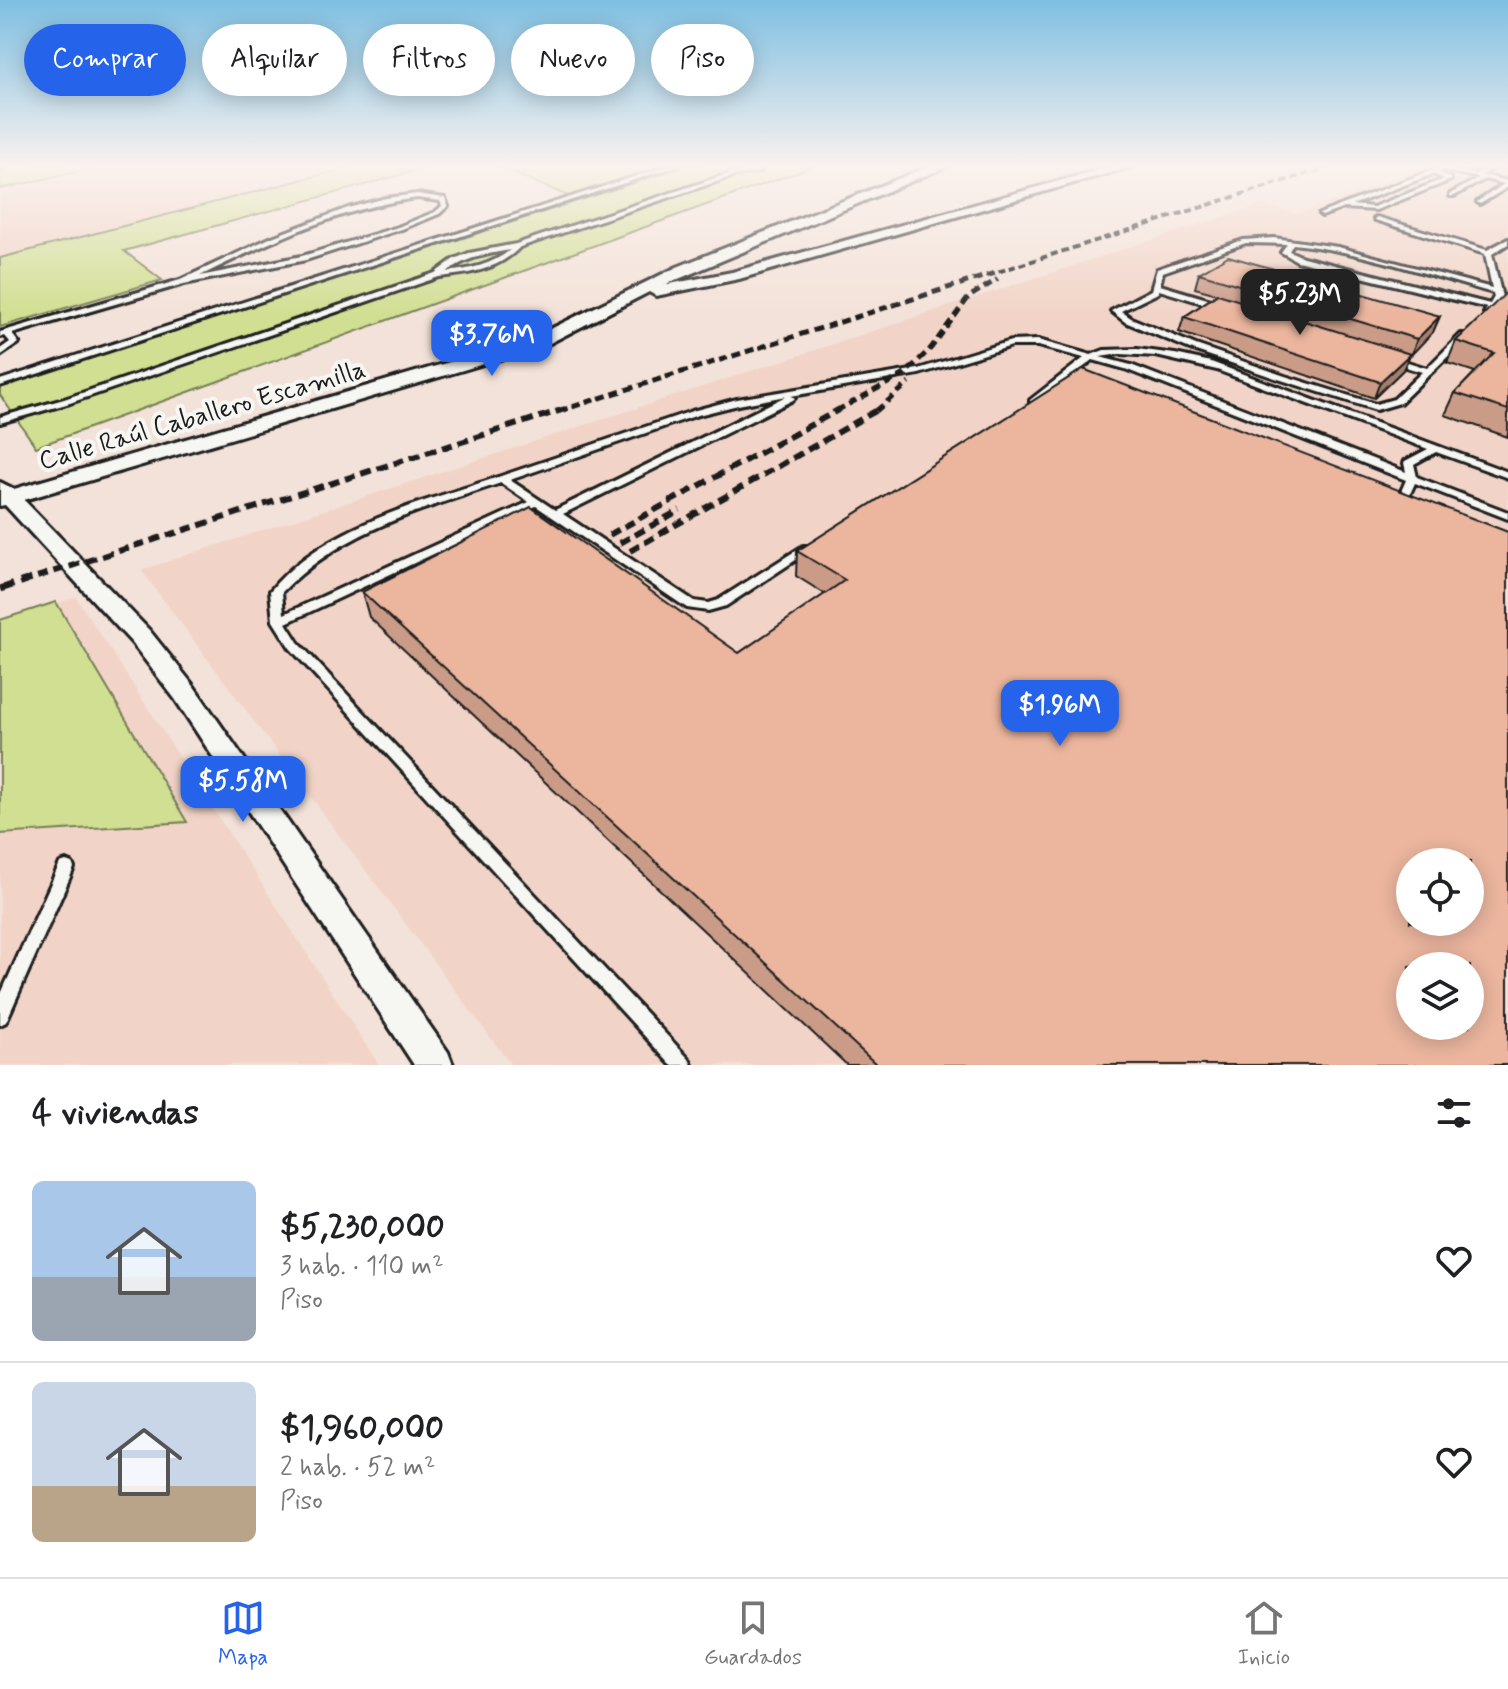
<!DOCTYPE html>
<html lang="es">
<meta charset="utf-8">
<style>
body{margin:0;font-family:Mynerve,sans-serif;background:#f6f6f6;color:#202124;height:100vh;display:flex;flex-direction:column;font-size:30px;white-space:nowrap}
*{box-sizing:border-box;margin:0}
p{font-size:26px;color:#757577}
.icon{flex:none;width:44px;height:44px;fill:none;stroke:currentColor;stroke-width:2;stroke-linecap:round;stroke-linejoin:round}
.map{position:relative;height:1065px;overflow:hidden}
.drawer{display:flex;flex-direction:column;background:#fff;flex:1}
.drawer>*{flex:none}
.hud{position:absolute;left:24px;top:24px;width:800px;height:72px;display:flex;gap:16px}
.controls{position:absolute;left:1396px;top:848px;display:grid;gap:16px}
.controls a{display:grid;place-items:center;width:88px;height:88px;border-radius:50%;background:#fff;box-shadow:0 4px 20px #0003;font-size:40px}
.price{position:absolute;translate:-50% -68px;padding:0 18px;border-radius:16px;background:#2563eb;color:#fff;font-size:26px;line-height:52px;filter:drop-shadow(0 2px 4px #0008)}
.price::after{content:'';position:absolute;left:50%;top:48px;width:24px;height:18px;margin-left:-12px;background:inherit;clip-path:polygon(0 0,100% 0,50% 100%)}
.price.selected{background:#222;color:#fff}
ul{padding:0;list-style:none}
li{display:flex;align-items:center;gap:24px;height:200px;padding:0 32px}
li+li{border-top:2px solid #e0e0e0}
li span{display:grid;place-items:center;flex:none;width:224px;height:160px;border-radius:12px;color:#555}
li>.icon{margin-inline-start:auto}
span .icon{width:96px;height:96px;fill:#fffc;stroke-width:1}
li b{font-size:34px}
h2{display:flex;justify-content:space-between;align-items:center;height:96px;padding:0 32px;font-size:34px}
.pill{padding:0 28px;border-radius:36px;background:#fff;box-shadow:0 4px 20px #0003;font-size:28px;line-height:72px}
.pill.selected{background:#2563eb;color:#fff}
.tabs{display:flex;justify-content:space-around;align-items:center;height:112px;border-top:2px solid #e0e0e0;background:#fff;font-size:22px;color:#757577}
.tabs a{display:grid;justify-items:center;gap:4px}
.tabs .selected{color:#2563eb}
.map>svg:first-child{display:block}
.built{fill:#f1d4c7;fill-rule:evenodd}
.green{fill:#d1df92;stroke:#767e57;stroke-width:2}
.lines{fill:none;stroke-linecap:round;stroke-linejoin:round}
.service-casing{stroke:#1c1c1c;stroke-width:6}
.minor-casing{stroke:#1c1c1c;stroke-width:6}
.service{fill:#f6f6f2;fill-rule:evenodd}
.minor{fill:#f6f6f2;fill-rule:evenodd}
.rail-far3{stroke:#1c1c1c;stroke-width:4;stroke-dasharray:7 4;stroke-linecap:butt}
.rail-far2{stroke:#1c1c1c;stroke-width:5;stroke-dasharray:9 5;stroke-linecap:butt}
.rail-far1{stroke:#1c1c1c;stroke-width:6;stroke-dasharray:11 6;stroke-linecap:butt}
.rail{stroke:#1c1c1c;stroke-width:7;stroke-dasharray:14 7;stroke-linecap:butt}
.wall{fill:#ca9c88;stroke:#1c1c1c;stroke-width:2}
.shaded-wall{fill:#a47f6f;stroke:#1c1c1c;stroke-width:2}
.building{fill:#ebb59e;stroke:#1c1c1c;stroke-width:2;fill-rule:evenodd}
.labels{text-anchor:middle;stroke-width:8;stroke-linejoin:round;paint-order:stroke}
.far-street-label{font-size:26px;fill:#1c1c1c;stroke:#f6f6f2}
</style>
<div class="map">
<svg width="1508" height="1065" viewBox="0 0 1508 1065">
<rect width="100%" height="100%" fill="#f3e2d9"/>
<filter id="ink" filterUnits="userSpaceOnUse"><feTurbulence type="fractalNoise" baseFrequency=".0125" numOctaves="2"/><feDisplacementMap in="SourceGraphic" scale="16" xChannelSelector="R" yChannelSelector="G"/><feConvolveMatrix kernelMatrix="1 2 1 2 8 2 1 2 1" color-interpolation-filters="sRGB"/></filter>
<g filter="url(#ink)">
<path class="built" d="M106 165H358L0 258V189Z
M1430 165H1508V1065H511L141 570 1262 204 1296 214ZM1410 862H1470V922H1410ZM1410 966H1470V1026H1410Z
M76 597 379 1065H0V621Z"/>
<path class="green" d="M16 165H106L0 189V169Z
M358 165H437L124 251 162 280 0 327V258Z
M494 165H667L568 196Z
M689 165H817L36 447 0 395V388Z
M56 602 187 822 0 834V620Z"/>
<g class="lines">
<g class="service-casing">
<path id="service" d="M671 165H680L0 386V380Z
M759 165H765L759 172 737 175 520 247C498 270 469 274 439 277L70 403 0 423V417L64 399 435 273 454 259 469 253 516 244 734 172 755 169ZM510 250C492 265 470 269 447 272 467 257 487 254 510 250Z
M1445 165H1454L1450 168 1475 174 1490 165H1498L1482 175 1508 181V187L1480 204 1477 202 1478 201 1504 184 1485 179 1454 196H1450V194L1479 178 1444 170 1439 172 1451 178V180L1376 210 1344 208 1322 216 1319 214ZM1433 174 1444 179 1373 207 1352 205Z
M417 194 445 198 448 206 439 214 402 229 306 260 184 284 12 334 19 343 0 356V349L10 342 5 336 0 337V332L180 280 272 237 348 208 386 198ZM417 198 440 201 442 206 435 212 398 227 302 256 200 276C269 242 340 208 417 198Z
M1377 217 1487 250 1508 239V244L1492 254 1502 297 1497 305V309L1488 315 1484 313 1487 308 1297 261 1281 252 1287 244 1246 243 1163 272 1160 285 1221 303V307H1215L1159 290 1158 293 1121 311 1131 318 1196 345 1285 376 1376 404 1394 399 1422 372 1392 363V359L1395 358 1427 368 1461 334H1467V338L1400 403 1376 410 1278 379 1190 349 1125 322 1111 311 1151 290 1157 269 1243 240 1274 238 1338 247 1492 288 1485 254 1375 220 1374 219ZM1293 244C1361 251 1427 275 1493 293L1494 297 1490 304 1303 257 1289 251Z
M1038 340 1091 355 1104 350 1137 349 1175 354 1211 362 1508 472V478L1436 452 1414 464 1417 477 1508 512V519L1415 483 1404 507H1396L1395 505 1406 480 1125 369 1093 360 1036 404H1030V400L1084 358 1038 346H1012L919 374 791 396 795 398 793 400 563 514 694 601 708 603 718 600 803 546H811L813 548 811 550 726 606 708 611 687 608 536 506 286 623 298 642 689 1059 692 1065H671L290 648 273 621 270 591C323 525 425 502 501 476 565 454 628 433 692 411L737 399 918 369 1011 341ZM1120 354 1156 356 1217 370 1428 449 1405 461 1404 463 1406 472 1131 365 1100 357ZM786 396 555 510 510 480 698 415 738 405ZM501 483 529 502 284 614 282 592C343 530 421 510 501 483Z
M66 861 72 863 74 868 6 1022 0 1025V996L60 863Z"/>
</g>
<g class="minor-casing">
<path id="minor" d="M0 165H9L0 170Z
M933 165H950L664 285 732 272 1117 165H1137L739 279 656 296 649 292 544 346 24 500 150 631 193 685 448 1052 453 1065H414L175 699 132 643 5 505 0 506V482L14 489 532 338 677 267Z"/>
</g>
<use href="#service" class="service"/>
<use href="#minor" class="minor"/>
<path class="rail-far3" d="M988 275 1334 165"/>
<path class="rail-far2" d="M559 411 995 273
M836 411 905 374 931 348 969 297 998 279
M876 411 909 383"/>
<path class="rail-far1" d="M609 535 840 409
M620 543 680 510
M630 551 879 409
M21 582 565 409"/>
<path class="rail" d="M0 589 27 580"/>
</g>
<path class="wall" d="M1199 273 1440 316 1433 332 1410 355 1403 370 1374 398 1179 332 1184 317 1217 294 1195 288Z
M1508 291V437L1445 415 1455 393 1475 372 1447 363 1456 341Z
M1083 369 1508 1065H847L369 617 362 592 739 653 825 594 796 576 797 551Z"/>
<path class="shaded-wall" d="M1440 316 1433 332 1411 355 1417 339Z
M1410 354 1403 370 1374 398 1380 382Z"/>
<path class="building" d="M1228 256 1440 316 1417 339 1199 273Z
M1508 291V410L1455 393 1494 353 1456 341Z
M1218 294 1410 354 1380 382 1184 317Z
M1083 369 1508 532V1065H877L362 592 531 507 739 653 845 580 797 551ZM1410 862H1470V922H1410ZM1410 966H1470V1026H1410Z"/>
</g>
<linearGradient id="sky" x2="0" y2="1"><stop stop-color="#7ebfe2"/><stop offset="0.53" stop-color="#faf2ee"/><stop offset="1" stop-color="#faf2ee" stop-opacity="0"/></linearGradient>
<rect width="1508" height="314" fill="url(#sky)"/>
<g class="labels">
<g class="far-street-label">
<text transform="translate(202 414) rotate(-16)" y="9">Calle Raúl Caballero Escamilla</text>
</g>
</g>
</svg>
<div class="controls">
<a><svg class="icon" aria-label="locate" viewBox="0 0 24 24"><circle cx="12" cy="12" r="6"/><path d="M12 2v4M12 18v4M2 12h4M18 12h4"/></svg></a>
<a><svg class="icon" aria-label="layers" viewBox="0 0 24 24"><path d="M12 4l9 5-9 5-9-5zM3 14l9 5 9-5"/></svg></a>
</div>
<b class="price selected" style="left:1300px;top:337px">$5.23M</b>
<b class="price" style="left:492px;top:378px">$3.76M</b>
<b class="price" style="left:1060px;top:748px">$1.96M</b>
<b class="price" style="left:243px;top:824px">$5.58M</b>
<div class="hud">
<a class="pill selected">Comprar</a>
<a class="pill">Alquilar</a>
<a class="pill">Filtros</a>
<a class="pill">Nuevo</a>
<a class="pill">Piso</a>
</div>
</div>
<section class="drawer">
<h2>4 viviendas<svg class="icon" aria-label="filters" viewBox="0 0 24 24"><path d="M4 7h16M4 17h16"/><circle cx="9" cy="7" r="2"/><circle cx="15" cy="17" r="2"/></svg></h2>
<ul>
<li><span style="background:linear-gradient(#a9c7e8 60%,#9aa5b1 0)"><svg class="icon" aria-label="home" viewBox="0 0 24 24"><path d="M3 11l9-7 9 7M6 9v11h12V9"/></svg></span><div><b>$5,230,000</b><p>3 hab. · 110 m²</p><p>Piso</p></div><svg class="icon" aria-label="heart" viewBox="0 0 24 24"><path d="M12 20l-8-8c-3-5 5-10 8-4 3-6 11-1 8 4z"/></svg></li>
<li><span style="background:linear-gradient(#c9d6e8 65%,#b9a48a 0)"><svg class="icon" aria-label="home" viewBox="0 0 24 24"><path d="M3 11l9-7 9 7M6 9v11h12V9"/></svg></span><div><b>$1,960,000</b><p>2 hab. · 52 m²</p><p>Piso</p></div><svg class="icon" aria-label="heart" viewBox="0 0 24 24"><path d="M12 20l-8-8c-3-5 5-10 8-4 3-6 11-1 8 4z"/></svg></li>
</ul>
</section>
<nav class="tabs">
<a class="selected"><svg class="icon" aria-label="map" viewBox="0 0 24 24"><path d="M3 6l6-2 6 2 6-2v14l-6 2-6-2-6 2zM9 4v14M15 6v14"/></svg>Mapa</a>
<a><svg class="icon" aria-label="saved" viewBox="0 0 24 24"><path d="M7 4h10v16l-5-4-5 4z"/></svg>Guardados</a>
<a><svg class="icon" aria-label="home" viewBox="0 0 24 24"><path d="M3 11l9-7 9 7M6 9v11h12V9"/></svg>Inicio</a>
</nav>
